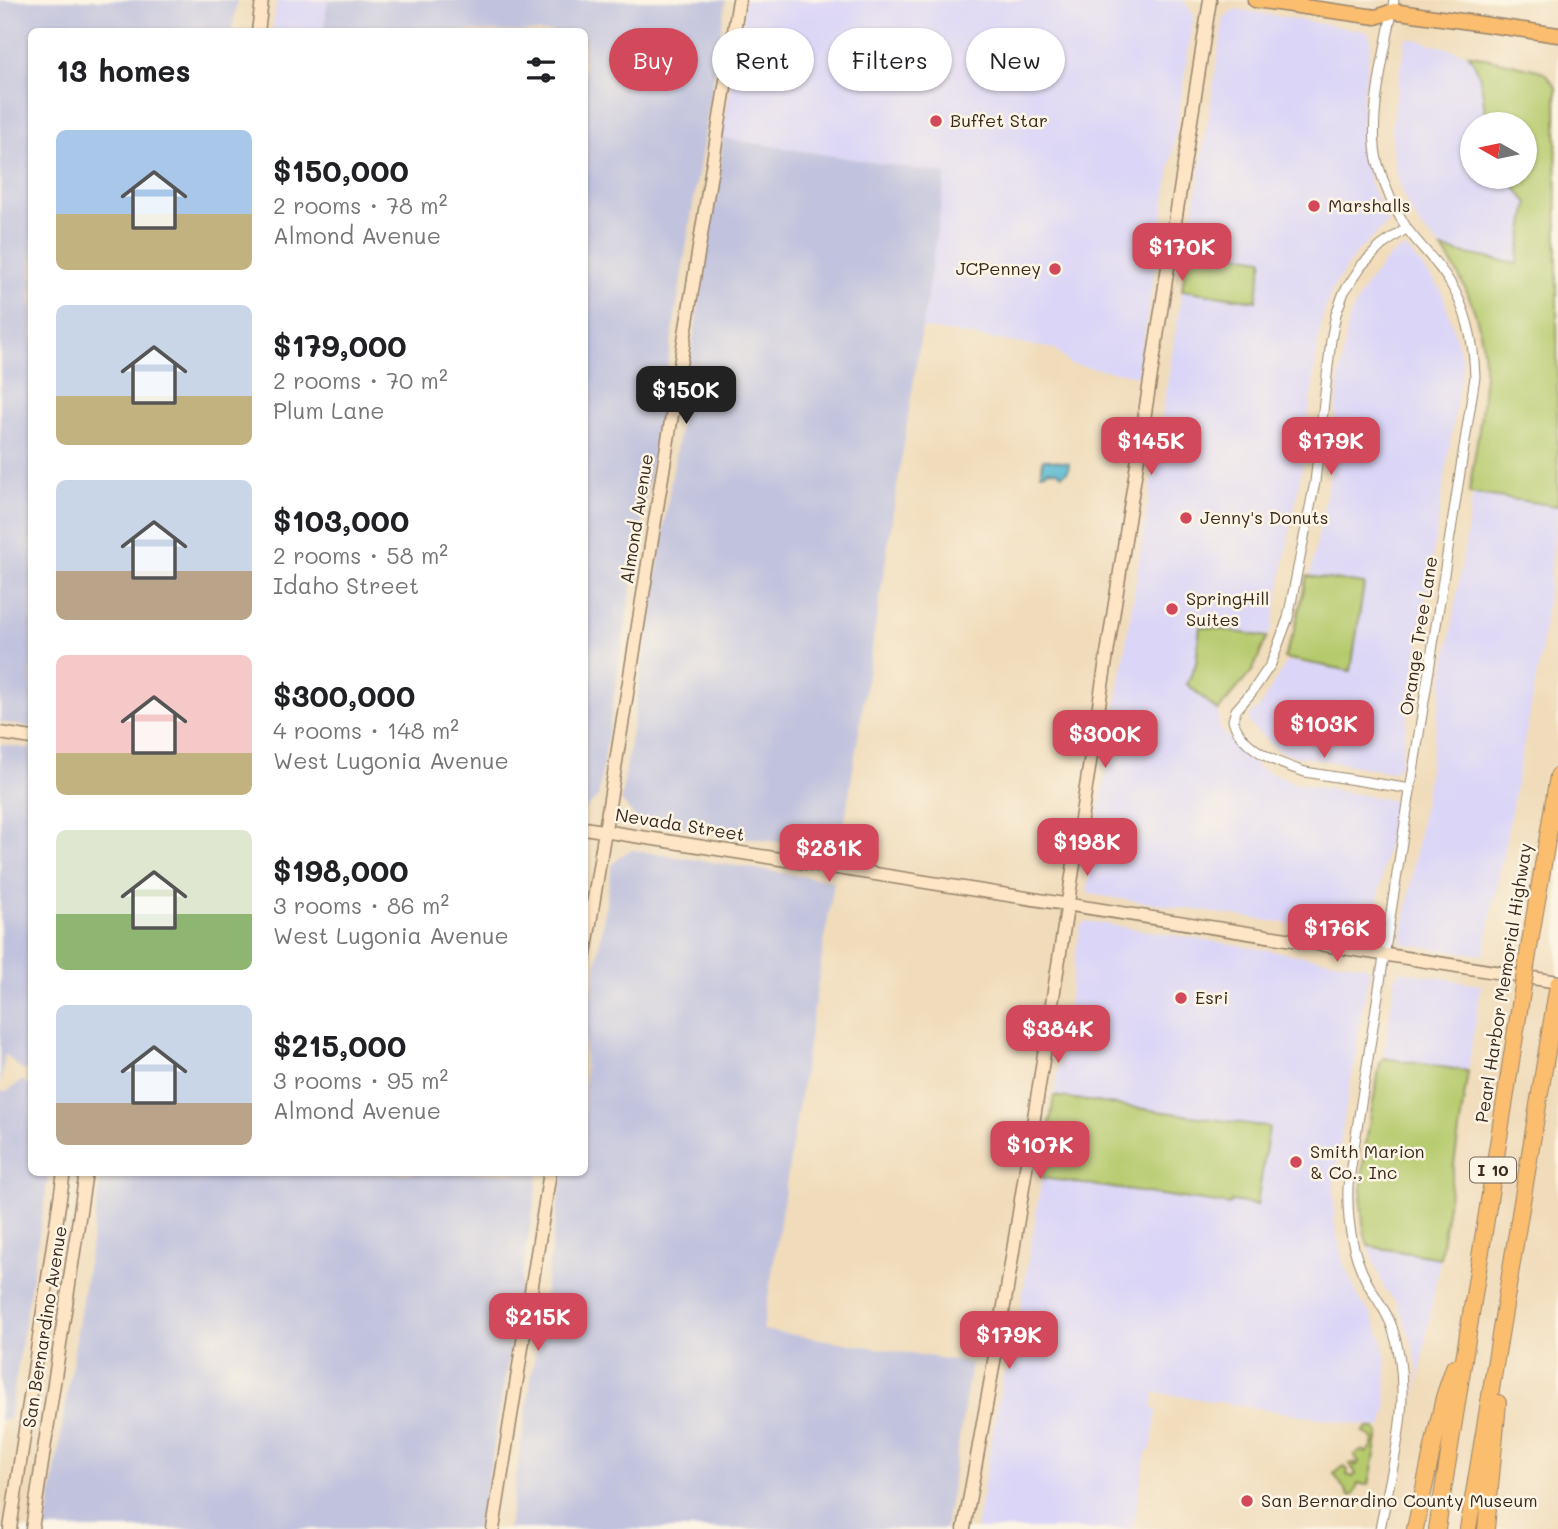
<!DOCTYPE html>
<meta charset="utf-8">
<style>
body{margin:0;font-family:Mali,sans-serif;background:#f6f6f6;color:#202124;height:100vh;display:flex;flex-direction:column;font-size:26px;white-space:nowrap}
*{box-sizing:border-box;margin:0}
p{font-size:23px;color:#757577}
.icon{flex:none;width:38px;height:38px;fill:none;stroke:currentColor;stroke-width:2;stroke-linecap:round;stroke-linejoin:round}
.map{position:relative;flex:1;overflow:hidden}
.panel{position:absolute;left:28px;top:28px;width:560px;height:1148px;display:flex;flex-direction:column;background:#fff;border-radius:10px;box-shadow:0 2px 5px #0004}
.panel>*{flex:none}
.guide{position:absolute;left:609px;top:28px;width:665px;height:63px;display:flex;gap:14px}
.needle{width:46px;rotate:279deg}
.buttons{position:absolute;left:1460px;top:112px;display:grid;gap:14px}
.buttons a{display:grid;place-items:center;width:77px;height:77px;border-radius:50%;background:#fff;box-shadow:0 2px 5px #0004;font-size:35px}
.price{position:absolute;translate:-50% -60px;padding:0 16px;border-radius:14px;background:#d1495b;color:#fff;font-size:23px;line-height:46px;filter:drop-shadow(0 2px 4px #0008)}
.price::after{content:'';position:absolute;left:50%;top:42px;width:21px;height:16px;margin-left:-10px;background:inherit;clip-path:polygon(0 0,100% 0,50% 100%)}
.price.on{background:#222;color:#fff}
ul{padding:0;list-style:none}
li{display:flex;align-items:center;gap:21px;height:175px;padding:0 28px}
li span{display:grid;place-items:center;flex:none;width:196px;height:140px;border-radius:10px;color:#555}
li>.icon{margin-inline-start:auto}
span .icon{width:84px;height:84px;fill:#fffc;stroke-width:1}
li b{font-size:30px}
h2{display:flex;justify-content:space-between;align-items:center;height:84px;padding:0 28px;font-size:30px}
.pill{padding:0 24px;border-radius:32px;background:#fff;box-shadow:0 2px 5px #0004;font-size:24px;line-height:63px}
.pill.on{background:#d1495b;color:#fff}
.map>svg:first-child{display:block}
.built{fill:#dbd6f7}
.industrial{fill:#c1c2dd}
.green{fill:#b6ca6d;stroke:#787a46;stroke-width:2}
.water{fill:#52b7d0;stroke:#467077;stroke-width:2}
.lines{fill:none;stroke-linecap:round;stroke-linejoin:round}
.street-casing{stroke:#96836c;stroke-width:11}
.secondary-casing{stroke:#96836c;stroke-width:15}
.primary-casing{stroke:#96836c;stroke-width:17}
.highway-casing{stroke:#96836c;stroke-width:18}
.street{stroke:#fff;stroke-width:9}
.secondary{stroke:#fde5c5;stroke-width:12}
.primary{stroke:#fbbd6e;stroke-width:14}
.highway{stroke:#fbbd6e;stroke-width:16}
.highway-bridge-casing{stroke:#96836c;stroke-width:18;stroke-linecap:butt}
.highway-bridge{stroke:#fbbd6e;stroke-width:16}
.poi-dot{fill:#d1495b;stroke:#fcf5e5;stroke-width:2.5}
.labels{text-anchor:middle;stroke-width:5;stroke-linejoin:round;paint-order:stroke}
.shield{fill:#fcf5e5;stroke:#75675a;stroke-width:2}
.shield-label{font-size:16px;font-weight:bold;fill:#3b2a1e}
.poi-label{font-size:18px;fill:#3b2a1e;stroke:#fcf5e5;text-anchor:start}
.street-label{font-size:18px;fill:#3b2a1e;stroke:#fcf5e5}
</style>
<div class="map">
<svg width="1558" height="1529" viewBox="0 0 1558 1529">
<rect width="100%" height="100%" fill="#fcf5e5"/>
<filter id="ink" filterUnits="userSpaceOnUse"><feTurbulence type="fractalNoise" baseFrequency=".0143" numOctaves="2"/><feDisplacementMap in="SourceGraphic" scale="14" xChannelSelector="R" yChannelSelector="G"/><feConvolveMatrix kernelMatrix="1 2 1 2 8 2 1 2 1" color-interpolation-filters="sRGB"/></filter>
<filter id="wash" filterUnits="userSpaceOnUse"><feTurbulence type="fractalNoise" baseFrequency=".00686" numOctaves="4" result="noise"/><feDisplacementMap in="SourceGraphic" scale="28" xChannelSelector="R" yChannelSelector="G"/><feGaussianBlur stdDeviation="1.57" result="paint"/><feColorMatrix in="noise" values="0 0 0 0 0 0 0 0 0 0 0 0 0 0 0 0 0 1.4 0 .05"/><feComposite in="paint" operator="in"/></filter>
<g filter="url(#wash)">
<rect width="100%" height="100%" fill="#f0dcba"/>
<path class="built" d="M277 0H328L323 31 272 32Z
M745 0H1183L1194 15 1138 376 1070 364 1055 349 922 328 946 174 722 138Z
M1235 9 1365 31 1369 34 1371 41 1362 101V150L1370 183 1388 223 1357 252 1333 288 1325 309 1320 330 1302 467 1272 629 1267 637 1200 626 1196 664 1187 684 1218 711 1219 729 1259 768 1294 783 1391 800 1394 803 1372 936 1089 894 1087 889 1182 290 1255 301 1262 260 1188 247 1224 17Z
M1408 37 1468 54 1477 65 1486 124H1472V177H1507L1528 203 1517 264 1442 249 1422 228 1406 203 1395 170 1391 129 1406 39Z
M1401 249H1407L1440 288 1444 298 1463 361 1400 766 1393 772 1290 755 1277 750 1250 725 1249 720 1250 715 1259 708 1287 661 1351 670 1364 585 1310 576 1330 474 1339 379 1349 319 1365 286 1388 258Z
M1473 494 1558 506 1541 653 1484 955 1404 944 1402 940Z
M1086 921 1366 966 1370 971 1359 1027 1356 1059 1350 1083 1334 1181V1221L1343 1263 1361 1302 1372 1315 1382 1339 1386 1361 1387 1409 1382 1428 1155 1392 1152 1409 1157 1410 1151 1450 1146 1452 1133 1529H976L1003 1375 1010 1369 1042 1178 1229 1205 1230 1201 1256 1205 1269 1128 1054 1096 1080 927Z
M1401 971 1481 985 1468 1071 1383 1058 1396 975Z
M1368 1246 1440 1258 1415 1404 1418 1373 1413 1344 1397 1303 1384 1288Z"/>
<path class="industrial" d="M0 0H237L232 31 32 32 31 727 0 722Z
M328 0H726L598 797 585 810 584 32 323 31Z
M722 138 946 174 840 852 637 820 621 800 721 164Z
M0 744 31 749 32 1068 23 1071 5 1054 0 1087Z
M632 850 834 881 763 1330 971 1363 945 1529H508L563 1173 584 1172 585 1037 612 865 622 855Z
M23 1080 31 1088 32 1172 49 1173 9 1420 0 1419V1091L6 1092Z
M102 1173H539L480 1529H46Z"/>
<path class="green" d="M1468 54 1538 70 1547 75 1556 87 1558 506 1469 493C1483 396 1504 336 1442 249L1517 264 1528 203 1507 177H1524V124H1486C1483 99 1484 74 1468 54Z
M1188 247 1263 259 1256 301 1182 290Z
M1307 576 1364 584 1351 671 1284 658 1294 631Z
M1200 626 1267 637 1253 670 1218 711 1187 684 1196 664Z
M1383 1058 1468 1071 1440 1258 1368 1246C1351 1192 1371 1120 1380 1064Z
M1054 1096 1269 1127 1257 1205 1231 1201 1230 1205 1042 1178Z
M1368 1428H1375L1379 1434 1369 1485 1358 1484 1354 1495 1350 1497 1334 1474 1344 1466 1348 1470 1347 1475 1353 1477 1356 1474 1350 1464 1354 1463 1356 1466 1359 1462 1354 1455 1363 1450 1366 1453 1373 1446 1374 1439 1363 1432Z"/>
<path class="water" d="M1043 459 1069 463 1068 471 1062 475 1057 471 1047 470 1046 473H1041Z"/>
</g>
<g filter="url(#ink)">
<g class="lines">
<g class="street-casing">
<path id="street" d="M1407 228 1381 246 1362 265 1344 292 1336 314 1331 340 1315 482 1288 618 1271 664 1252 692 1236 710 1233 720C1241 749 1279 764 1305 772L1411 789
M1380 1529C1393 1463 1415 1393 1392 1327 1387 1311 1374 1296 1366 1280 1351 1251 1347 1219 1348 1186L1475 377C1474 343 1468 311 1449 281 1437 261 1419 246 1406 227 1394 208 1384 185 1378 164 1366 119 1387 46 1394 0"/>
</g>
<g class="secondary-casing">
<path id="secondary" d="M258 32 262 0
M0 733 32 738
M584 828 1558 982
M584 960 739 0
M10 1529 64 1172
M32 1529 86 1172
M493 1529 550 1172
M964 1529 1007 1289 1210 0"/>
</g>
<g class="primary-casing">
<path id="primary" d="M1255 0 1376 17 1393 11 1558 35"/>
</g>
<g class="highway-casing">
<path id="highway" d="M1530 942 1558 776
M1415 1529 1444 1397 1454 1367
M1437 1529 1519 1011
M1468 1529 1558 984
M1486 1529 1498 1403"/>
</g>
<use href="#street" class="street"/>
<use href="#secondary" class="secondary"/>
<use href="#primary" class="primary"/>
<use href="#highway" class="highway"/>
<g class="highway-bridge-casing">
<path id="highway-bridge" d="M1519 1011 1530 942"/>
</g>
<use href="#highway-bridge" class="highway-bridge"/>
</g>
</g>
<g class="poi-dot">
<circle cx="936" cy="121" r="7"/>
<circle cx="1314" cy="206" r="7"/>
<circle cx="1055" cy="269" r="7"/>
<circle cx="1186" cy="518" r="7"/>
<circle cx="1172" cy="609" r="7"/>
<circle cx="1181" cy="998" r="7"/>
<circle cx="1296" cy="1162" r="7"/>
<circle cx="1247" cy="1501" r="7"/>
</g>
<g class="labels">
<rect class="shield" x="1470" y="1157.5" width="46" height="25" rx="5"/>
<g class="shield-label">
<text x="1493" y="1176">I 10</text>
</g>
<g class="poi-label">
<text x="950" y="127">Buffet Star</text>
<text x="1328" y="212">Marshalls</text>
<text x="1041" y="275" text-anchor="end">JCPenney</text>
<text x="1200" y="524">Jenny's Donuts</text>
<text x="1186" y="605">SpringHill<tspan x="1186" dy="21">Suites</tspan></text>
<text x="1195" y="1004">Esri</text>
<text x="1310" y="1158">Smith Marion<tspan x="1310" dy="21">&amp; Co., Inc</tspan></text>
<text x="1261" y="1507">San Bernardino County Museum</text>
</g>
<g class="street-label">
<text transform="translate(637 519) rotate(-81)" y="6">Almond Avenue</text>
<text transform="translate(1419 636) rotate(-81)" y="6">Orange Tree Lane</text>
<text transform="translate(680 825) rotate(9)" y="6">Nevada Street</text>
<text transform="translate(1504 983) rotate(-81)" y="6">Pearl Harbor Memorial Highway</text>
<text transform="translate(45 1327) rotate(-81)" y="6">San Bernardino Avenue</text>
</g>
</g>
</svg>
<div class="buttons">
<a><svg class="needle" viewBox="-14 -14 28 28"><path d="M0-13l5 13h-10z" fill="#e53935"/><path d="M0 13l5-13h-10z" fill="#757577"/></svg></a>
</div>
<b class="price" style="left:1182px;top:283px">$170K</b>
<b class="price on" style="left:686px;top:426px">$150K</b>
<b class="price" style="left:1151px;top:477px">$145K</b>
<b class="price" style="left:1331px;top:477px">$179K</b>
<b class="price" style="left:1324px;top:760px">$103K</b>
<b class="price" style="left:1105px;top:770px">$300K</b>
<b class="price" style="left:1087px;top:878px">$198K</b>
<b class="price" style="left:829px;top:884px">$281K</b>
<b class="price" style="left:1337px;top:964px">$176K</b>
<b class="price" style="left:1058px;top:1065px">$384K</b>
<b class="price" style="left:1040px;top:1181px">$107K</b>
<b class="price" style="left:538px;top:1353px">$215K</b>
<b class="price" style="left:1009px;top:1371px">$179K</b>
<div class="guide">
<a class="pill on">Buy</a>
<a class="pill">Rent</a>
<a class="pill">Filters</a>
<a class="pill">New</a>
</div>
<section class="panel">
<h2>13 homes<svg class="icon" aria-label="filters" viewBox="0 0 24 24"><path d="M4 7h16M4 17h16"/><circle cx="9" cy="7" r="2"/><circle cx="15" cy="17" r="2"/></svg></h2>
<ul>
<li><span style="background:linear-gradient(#a9c7e8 60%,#c2b280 0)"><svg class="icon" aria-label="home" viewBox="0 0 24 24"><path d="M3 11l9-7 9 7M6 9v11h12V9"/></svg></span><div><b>$150,000</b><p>2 rooms · 78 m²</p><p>Almond Avenue</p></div></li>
<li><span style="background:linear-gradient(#c9d6e8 65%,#c2b280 0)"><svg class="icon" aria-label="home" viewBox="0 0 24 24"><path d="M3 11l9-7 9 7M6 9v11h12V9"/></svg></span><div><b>$179,000</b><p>2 rooms · 70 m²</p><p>Plum Lane</p></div></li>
<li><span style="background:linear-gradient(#c9d6e8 65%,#b9a48a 0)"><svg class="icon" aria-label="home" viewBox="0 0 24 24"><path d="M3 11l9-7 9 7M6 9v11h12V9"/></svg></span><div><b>$103,000</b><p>2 rooms · 58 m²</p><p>Idaho Street</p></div></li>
<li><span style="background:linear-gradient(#f6c9c9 70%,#c2b280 0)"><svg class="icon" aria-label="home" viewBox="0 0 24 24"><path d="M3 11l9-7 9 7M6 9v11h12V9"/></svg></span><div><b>$300,000</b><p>4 rooms · 148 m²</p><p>West Lugonia Avenue</p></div></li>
<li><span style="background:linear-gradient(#dfe7d0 60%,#8fb573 0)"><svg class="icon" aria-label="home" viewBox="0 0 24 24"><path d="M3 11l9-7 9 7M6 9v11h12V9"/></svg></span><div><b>$198,000</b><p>3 rooms · 86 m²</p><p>West Lugonia Avenue</p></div></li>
<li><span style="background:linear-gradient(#c9d6e8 70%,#b9a48a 0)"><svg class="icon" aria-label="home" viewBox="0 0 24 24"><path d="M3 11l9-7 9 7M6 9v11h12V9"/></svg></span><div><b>$215,000</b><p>3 rooms · 95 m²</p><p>Almond Avenue</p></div></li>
</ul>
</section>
</div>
